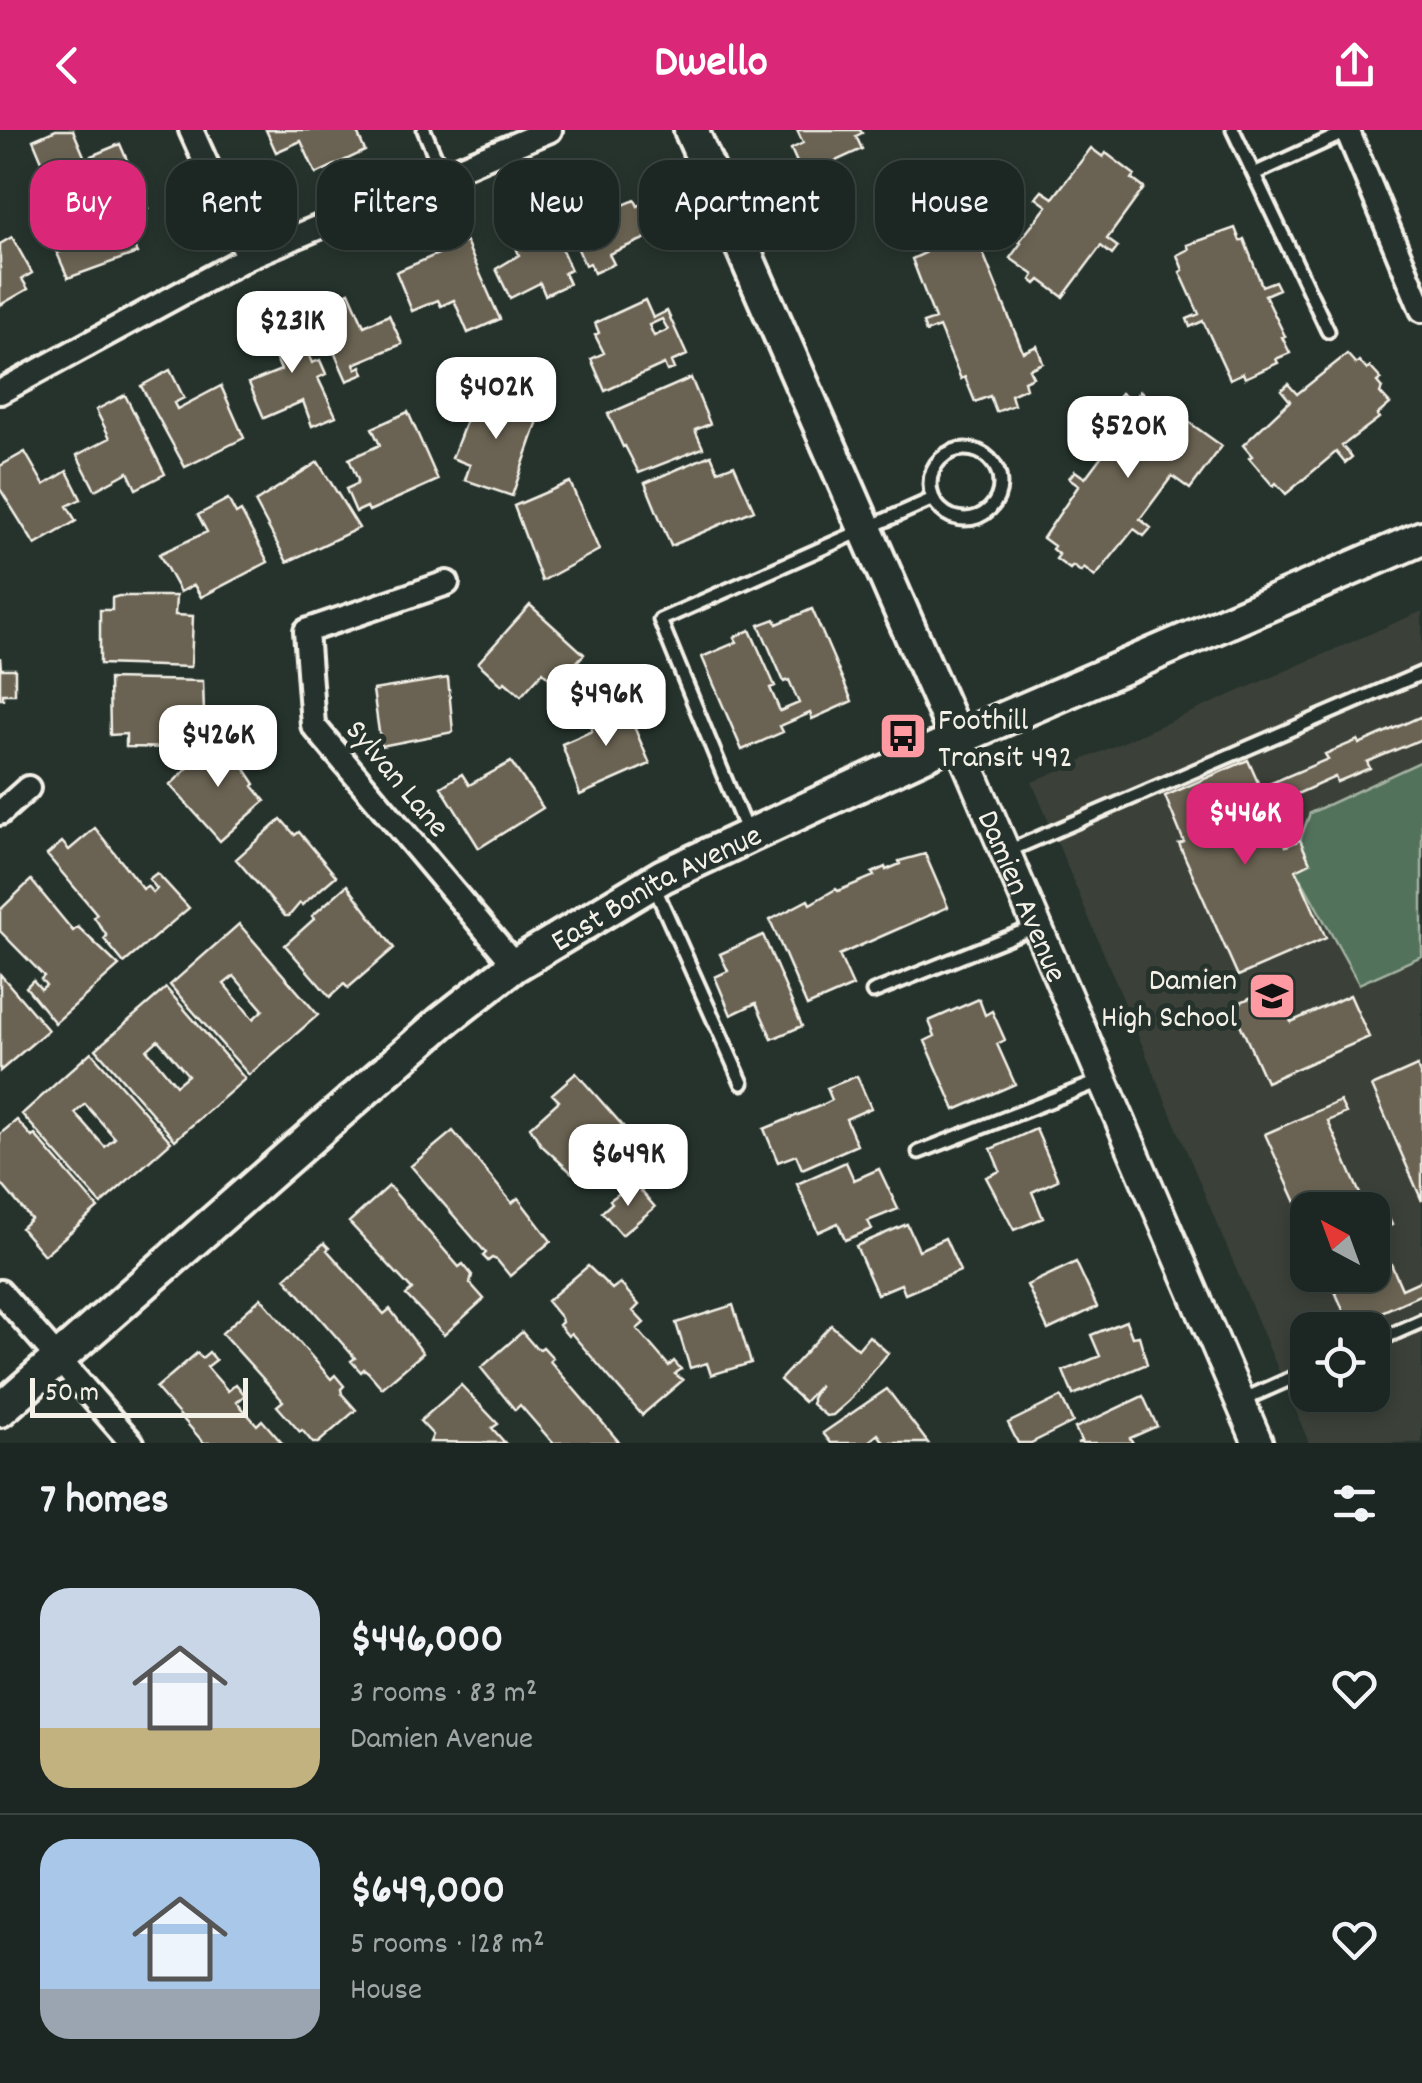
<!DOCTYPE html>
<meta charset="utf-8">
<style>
body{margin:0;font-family:Dekko,sans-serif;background:#252e2a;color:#f1f3f6;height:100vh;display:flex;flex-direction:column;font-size:38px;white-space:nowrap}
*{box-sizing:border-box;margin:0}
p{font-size:32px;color:#a0a5a5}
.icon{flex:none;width:55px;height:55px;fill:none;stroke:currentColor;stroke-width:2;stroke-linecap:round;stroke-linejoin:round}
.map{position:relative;height:1313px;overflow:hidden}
.side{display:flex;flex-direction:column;background:#1c2622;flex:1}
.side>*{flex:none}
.hud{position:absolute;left:30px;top:30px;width:1362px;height:90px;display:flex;gap:20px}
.needle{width:65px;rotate:319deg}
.tools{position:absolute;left:1290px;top:1062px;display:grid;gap:20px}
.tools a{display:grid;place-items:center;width:100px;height:100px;border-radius:20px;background:#1c2622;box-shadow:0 5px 15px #0003,0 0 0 2px #3a4340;font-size:50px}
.scale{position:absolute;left:30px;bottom:25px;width:218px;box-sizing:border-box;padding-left:10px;border:5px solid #f4f1e8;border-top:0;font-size:28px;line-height:35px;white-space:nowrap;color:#f4f1e8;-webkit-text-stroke:8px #26332d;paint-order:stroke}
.price{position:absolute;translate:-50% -85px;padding:0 22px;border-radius:20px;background:#fff;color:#222;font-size:32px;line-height:65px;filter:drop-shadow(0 2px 5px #0008)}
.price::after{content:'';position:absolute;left:50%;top:60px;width:30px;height:22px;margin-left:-15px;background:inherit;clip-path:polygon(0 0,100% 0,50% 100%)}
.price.current{background:#db2777;color:#fff}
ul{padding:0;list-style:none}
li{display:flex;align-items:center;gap:30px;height:250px;padding:0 40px}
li+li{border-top:2px solid #3a4340}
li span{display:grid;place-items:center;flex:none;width:280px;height:200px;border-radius:30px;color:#555}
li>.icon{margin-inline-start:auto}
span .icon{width:120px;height:120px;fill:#fffc;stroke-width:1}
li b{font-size:42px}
h2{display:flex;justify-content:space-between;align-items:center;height:120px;padding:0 40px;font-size:42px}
.tag{padding:0 35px;border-radius:30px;background:#1c2622;box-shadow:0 5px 15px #0003,0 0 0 2px #3a4340;font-size:35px;line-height:90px}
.tag.current{background:#db2777;color:#fff}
header{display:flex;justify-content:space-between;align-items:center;height:130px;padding:0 40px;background:#db2777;color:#fff;font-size:45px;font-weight:800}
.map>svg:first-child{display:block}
.built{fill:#3a4138;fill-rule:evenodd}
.green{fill:#52725b;stroke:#a3b2a2;stroke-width:2.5}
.building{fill:#6a6353;stroke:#f4f1e8;stroke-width:2.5;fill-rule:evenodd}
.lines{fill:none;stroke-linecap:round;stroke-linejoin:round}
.service-casing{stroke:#f4f1e8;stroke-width:19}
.minor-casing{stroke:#f4f1e8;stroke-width:30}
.tertiary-casing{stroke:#f4f1e8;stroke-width:35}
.secondary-casing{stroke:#f4f1e8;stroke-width:40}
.service{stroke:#26332d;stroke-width:11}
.minor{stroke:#26332d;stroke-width:22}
.tertiary{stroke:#26332d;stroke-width:28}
.secondary{stroke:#26332d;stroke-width:32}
.labels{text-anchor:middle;stroke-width:10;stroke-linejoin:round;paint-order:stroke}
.poi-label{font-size:32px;fill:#f4f1e8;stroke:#26332d;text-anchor:start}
.street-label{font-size:32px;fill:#f4f1e8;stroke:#26332d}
</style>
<header><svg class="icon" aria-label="back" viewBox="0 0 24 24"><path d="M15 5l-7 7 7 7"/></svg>Dwello<svg class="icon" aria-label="share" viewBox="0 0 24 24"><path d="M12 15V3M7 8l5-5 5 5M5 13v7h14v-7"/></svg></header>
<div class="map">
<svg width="1422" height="1313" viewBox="0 0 1422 1313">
<rect width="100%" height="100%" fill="#26332d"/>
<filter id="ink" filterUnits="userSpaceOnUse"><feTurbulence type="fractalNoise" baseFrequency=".01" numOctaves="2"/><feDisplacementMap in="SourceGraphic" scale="20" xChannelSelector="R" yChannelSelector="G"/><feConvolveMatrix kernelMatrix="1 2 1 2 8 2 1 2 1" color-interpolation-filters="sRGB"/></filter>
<g filter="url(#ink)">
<path class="built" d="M1422 481V1313H1309L1032 652ZM1308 1080H1372V1145H1308ZM1308 1200H1372V1265H1308Z"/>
<path class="green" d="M1422 631V826L1359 854 1296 740 1310 733 1300 710 1310 683Z"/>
<path class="building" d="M56 0H73L90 40 96 37 91 26 120 14 133 44 44 80 33 55 49 48 33 10Z
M266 0H356L365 21 316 44 301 11 276 22Z
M797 0H860L862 3 856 6 862 19 803 46 791 19 803 13Z
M1091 18 1103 27 1106 23 1135 45 1132 49 1144 58 1107 109 1118 117 1112 125 1101 116 1063 167 1040 150 1036 154 1031 150 1034 145 1010 128 1021 113 1019 112 1047 76 1036 68 1042 61 1053 68Z
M136 50 148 78 122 90 137 123 68 148 57 123 85 111 82 101 69 107 62 90 106 70 104 64Z
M587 58 599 85 635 70 638 76 644 73 649 85 643 88 651 106 609 124 614 134 594 143 590 133 585 135 557 71Z
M543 77 557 101 554 102 571 140 564 143 569 154 545 165 540 153 510 168 496 139 519 125 507 93Z
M1235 98 1240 111 1244 109 1262 156 1275 151 1279 159 1265 165 1285 206 1282 207 1290 223 1276 229 1278 233 1245 248 1243 243 1230 249 1203 191 1190 197 1187 189 1199 184 1180 142 1183 140 1177 125 1189 119 1187 115Z
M971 103 977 119 981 118 1023 222 1037 216 1043 233 1029 239 1033 247 1024 251 1026 258 1011 265 1014 275 996 282 990 266 975 272 965 247 961 249 939 197 926 202 923 193 935 189 912 129 925 123 923 120 933 116 931 111 946 105 948 109 955 106 957 109Z
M12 107 32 143 22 149 28 159 0 175V114Z
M466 112 500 189 468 203 454 170 441 176 438 170 412 181 396 142Z
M349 162 364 196 389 185 402 214 354 234 356 239 361 236 364 244 347 251 314 177Z
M645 170 653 188 667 181 687 225 671 232 674 239 667 241 664 234 605 261 591 229 604 223 595 205 599 203 595 193ZM662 189 668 200 654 206 649 195Z
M292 185 312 233 320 230 326 244 318 248 336 286 312 296 303 271 264 288 249 253 281 240 263 198Z
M1347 224 1356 234 1359 231 1367 240 1370 237 1381 249 1377 252 1382 258 1380 263 1390 274 1377 285 1379 288 1342 316 1352 327 1345 333 1336 322 1286 364 1276 353 1273 356 1249 328 1252 326 1243 315 1290 271 1281 260 1288 254 1297 264Z
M170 240 184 268 174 273 177 279 221 256 244 308 185 337 141 256Z
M691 248 710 294 695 300 703 318 639 343 625 316 623 317 608 284Z
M478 260 541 282 512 366 465 350 470 335 452 328Z
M1140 261 1157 274 1159 271 1222 316 1190 359 1172 346 1140 389 1151 398 1144 406 1134 399 1095 447 1084 438 1081 442 1073 436 1070 439 1056 429 1059 425 1052 419 1054 416 1043 408 1079 355 1069 348 1075 341 1085 348 1109 316 1097 307 1103 299 1114 307 1124 294 1107 282 1121 263 1133 272Z
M125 265 165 344 136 359 128 342 95 360 77 325 110 308 96 280Z
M408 282 438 350 369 381 367 377 356 382 346 359 357 354 358 350 349 329 380 315 372 298Z
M25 322 44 355 67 341 81 369 67 376 76 391 35 415 0 359V336Z
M711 325 718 341 734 335 754 380 671 416 645 353Z
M318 332 359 398 287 432 255 372Z
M570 352 599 420 542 451 514 376Z
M228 369 236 384 241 381 268 432 201 467 194 455 180 462 159 424 207 402 198 385Z
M119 466H176L175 485 193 486 191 537 100 534V480H112V468Z
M530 475 584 524 556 555 543 542 521 566 505 552 502 555 478 533Z
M812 479 852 571 812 589 810 583 780 596 783 602 742 620 702 527 737 512 734 507 750 500 775 556 770 558 780 581 799 573 789 550 784 552 759 495 775 489 777 494Z
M0 527 1 539H15V564H3V569H0Z
M448 548 453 602 381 616 373 560Z
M109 549 203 551 204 583H198L199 599H181V618L126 617V604L110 605Z
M621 566 650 634 580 665 562 614 592 601 591 598 603 592 596 576Z
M1422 586V609L1367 632 1370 638 1337 652 1335 647 1270 676 1262 657 1328 629 1325 624 1358 610 1359 614Z
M218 609 245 639 255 654 253 656 265 671 220 711 170 655Z
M1248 630 1286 716 1300 710 1310 733 1296 740 1326 808 1238 846 1179 714 1184 712 1165 666Z
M511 632 543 678 479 718 441 657 462 644 469 655Z
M281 689 295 705 299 702 336 746 302 775 300 773 289 786H285L236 729Z
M95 698 143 759 147 756 153 763 157 759 149 749 157 743 189 778 124 833 104 809 107 806 94 787 97 784 47 725 62 712 69 720Z
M925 724 948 777 839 825 853 856 807 876 770 790 808 770 810 774 836 759 838 761 874 746 872 743 885 737 886 740 900 734 899 731Z
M31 750 73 801 78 797 119 836 55 893 26 857 33 850 41 859 46 855 41 849 44 846 0 801V780Z
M347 755 394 818 348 858 344 854 330 867 285 815 314 789 312 786Z
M239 794 318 885 249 945 170 855ZM234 846 263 880 253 889 224 854Z
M763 805 802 896 772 909 756 873 731 885 715 847 728 841 720 824Z
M0 844 48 900 0 941Z
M1276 856 1291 892 1350 865 1369 907 1266 952 1232 876Z
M166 858 245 949 175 1010 96 919ZM158 910 188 945 176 955 147 920Z
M979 869 985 885 992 881 1005 910 997 914 1015 954 955 980 925 911 935 906 929 891Z
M91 922 171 1012 101 1074 22 984ZM85 974 115 1008 105 1017 75 983Z
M1417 936 1422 948V1071L1372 956Z
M576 943 623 996 606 1011 599 1003 579 1021 585 1032 572 1043 541 1015 530 997 559 971 552 964Z
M857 946 871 978 846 989 857 1015 802 1039 796 1025 778 1032 764 999 822 975 832 970 827 958Z
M1340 971 1346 983 1328 991 1367 1080H1308V1099L1265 1004Z
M17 990 32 1007 35 1005 98 1078 44 1125 21 1098 31 1089 0 1052V1004Z
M1036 999 1058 1050 1032 1062 1043 1088 1014 1100 986 1047 1000 1041 991 1019Z
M453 1001 512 1073 518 1068 551 1111 510 1146 497 1130 492 1128 488 1131 483 1126 486 1123 411 1036Z
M846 1032 854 1050 879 1039 898 1079 868 1091 872 1099 845 1110 838 1093 818 1102 797 1054Z
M634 1053 655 1077 622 1105 602 1082 612 1073 610 1070Z
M389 1056 459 1137 463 1134 472 1145 470 1153 484 1169 444 1205 406 1165 412 1160 349 1092Z
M1383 1075 1392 1095 1377 1102 1402 1159 1422 1150V1164L1350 1196 1328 1145H1372V1080Z
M907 1094 919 1120 945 1108 960 1141 905 1164 901 1154 877 1164 856 1116Z
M324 1113 329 1118 327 1120 384 1184 390 1179 423 1223 382 1258 368 1242 364 1239 361 1242 351 1231 355 1228 285 1148Z
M1076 1132 1097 1177 1048 1200 1027 1155Z
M588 1136 612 1159 620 1153 639 1175 633 1181 644 1193 637 1199 669 1236 674 1231 681 1239 675 1244 683 1250 642 1285 571 1203 568 1206 559 1195 562 1192 561 1188 547 1171Z
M261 1168 331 1249 335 1245 344 1256 341 1259 342 1264 356 1280 318 1313H313L302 1300 300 1302 277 1276 283 1271 222 1203Z
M733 1175 751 1233 711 1245 707 1233 690 1238 676 1193Z
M1126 1191 1132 1207 1139 1206 1147 1234 1073 1265 1063 1241 1100 1226 1091 1205Z
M831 1195 858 1219 869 1206 888 1223 849 1271 833 1285 826 1286 812 1274V1268L820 1255 804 1272 780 1250Z
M522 1202 535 1217 540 1219 543 1217 553 1228 550 1231 619 1312 553 1313 520 1275 515 1280 481 1238Z
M209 1222 216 1230 207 1237 228 1261 236 1254 245 1265 237 1272 257 1295 262 1290 282 1313H204L156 1258 197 1223 202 1228Z
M461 1255 498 1294 492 1298 505 1313 430 1312 433 1305 420 1291Z
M887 1259 928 1313H880L883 1311 878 1304 867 1313H831L823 1303Z
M1143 1266 1157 1296 1130 1308 1133 1313H1077L1081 1311 1075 1298Z
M1061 1267 1073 1292 1031 1313H1018L1008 1293Z"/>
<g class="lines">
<g class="service-casing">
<path id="service" d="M424 0 443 45
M1233 0 1328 201
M1254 44 1348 1
M930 354a35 35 0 1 1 70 0a35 35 0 1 1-70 0Z
M748 705 660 490 933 369
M1008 721 1422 543
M654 756 742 953
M873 862 1037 796
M919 1022 1103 950
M1372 1213 1422 1191
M1240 1271 1308 1241"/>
</g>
<g class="minor-casing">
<path id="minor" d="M191 0 248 127
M1347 0 1422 180
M0 262 248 127 550 0
M447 453 306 501 313 595 515 835
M0 683 28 658
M0 1162 132 1313"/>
</g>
<g class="tertiary-casing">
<g id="tertiary">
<path id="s1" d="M957 609 1258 1313"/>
</g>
</g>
<g class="secondary-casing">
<g id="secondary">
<path d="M691 0 957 609"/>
<path id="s2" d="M0 1280 442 892 515 835 663 746 957 609 1422 408"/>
</g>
</g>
<use href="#service" class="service"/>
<use href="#minor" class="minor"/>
<use href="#tertiary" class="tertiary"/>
<use href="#secondary" class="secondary"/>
</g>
</g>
<defs>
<g id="bus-square" transform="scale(2.5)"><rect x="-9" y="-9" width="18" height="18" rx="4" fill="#ff9aa2" stroke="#26332d"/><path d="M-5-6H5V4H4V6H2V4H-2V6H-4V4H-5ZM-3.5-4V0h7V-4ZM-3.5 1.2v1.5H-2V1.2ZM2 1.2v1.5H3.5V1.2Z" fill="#111"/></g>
<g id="school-square" transform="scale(2.5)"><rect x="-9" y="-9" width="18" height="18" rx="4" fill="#ff9aa2" stroke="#26332d"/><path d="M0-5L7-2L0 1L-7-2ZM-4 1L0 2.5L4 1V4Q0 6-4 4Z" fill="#111"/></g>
</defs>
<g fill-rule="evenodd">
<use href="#bus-square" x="903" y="606"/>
<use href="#school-square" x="1272" y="866"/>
</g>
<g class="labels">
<g class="poi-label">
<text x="938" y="599">Foothill<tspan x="938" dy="37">Transit 492</tspan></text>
<text x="1237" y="859" text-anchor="end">Damien<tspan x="1237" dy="37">High School</tspan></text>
</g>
<g class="street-label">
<text transform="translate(399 647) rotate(50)" y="11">Sylvan Lane</text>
<text dy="11" stroke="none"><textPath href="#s2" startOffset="842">East Bonita Avenue</textPath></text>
<text dy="11" stroke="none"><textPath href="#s1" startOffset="170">Damien Avenue</textPath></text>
</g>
</g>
</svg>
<div class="tools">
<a><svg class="needle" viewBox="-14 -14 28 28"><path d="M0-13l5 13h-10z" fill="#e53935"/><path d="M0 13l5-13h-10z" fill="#a0a5a5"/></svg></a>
<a><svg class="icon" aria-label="locate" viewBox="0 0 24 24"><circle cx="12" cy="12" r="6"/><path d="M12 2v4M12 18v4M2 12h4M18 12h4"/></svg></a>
</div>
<div class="scale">50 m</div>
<b class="price" style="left:292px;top:246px">$231K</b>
<b class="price" style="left:496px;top:312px">$402K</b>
<b class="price" style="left:1128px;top:351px">$520K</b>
<b class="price" style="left:606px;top:619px">$496K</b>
<b class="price" style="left:218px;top:660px">$426K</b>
<b class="price current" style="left:1245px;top:738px">$446K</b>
<b class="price" style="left:628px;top:1079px">$649K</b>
<div class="hud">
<a class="tag current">Buy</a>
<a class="tag">Rent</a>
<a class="tag">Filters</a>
<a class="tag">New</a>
<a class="tag">Apartment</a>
<a class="tag">House</a>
</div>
</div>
<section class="side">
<h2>7 homes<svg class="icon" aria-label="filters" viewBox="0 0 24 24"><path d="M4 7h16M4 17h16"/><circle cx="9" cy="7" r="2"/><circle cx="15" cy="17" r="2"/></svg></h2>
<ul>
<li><span style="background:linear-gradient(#c9d6e8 70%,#c2b280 0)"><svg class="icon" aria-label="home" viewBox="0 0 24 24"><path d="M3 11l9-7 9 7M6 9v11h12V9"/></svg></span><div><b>$446,000</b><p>3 rooms · 83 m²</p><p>Damien Avenue</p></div><svg class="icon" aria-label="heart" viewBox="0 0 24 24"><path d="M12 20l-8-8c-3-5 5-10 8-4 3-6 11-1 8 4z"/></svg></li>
<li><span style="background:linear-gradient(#a9c7e8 75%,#9aa5b1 0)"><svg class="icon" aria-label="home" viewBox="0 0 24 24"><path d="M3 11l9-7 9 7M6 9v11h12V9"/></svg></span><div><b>$649,000</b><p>5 rooms · 128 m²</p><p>House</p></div><svg class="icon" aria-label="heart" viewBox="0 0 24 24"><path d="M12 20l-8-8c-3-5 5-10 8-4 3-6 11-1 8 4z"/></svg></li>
</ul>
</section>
